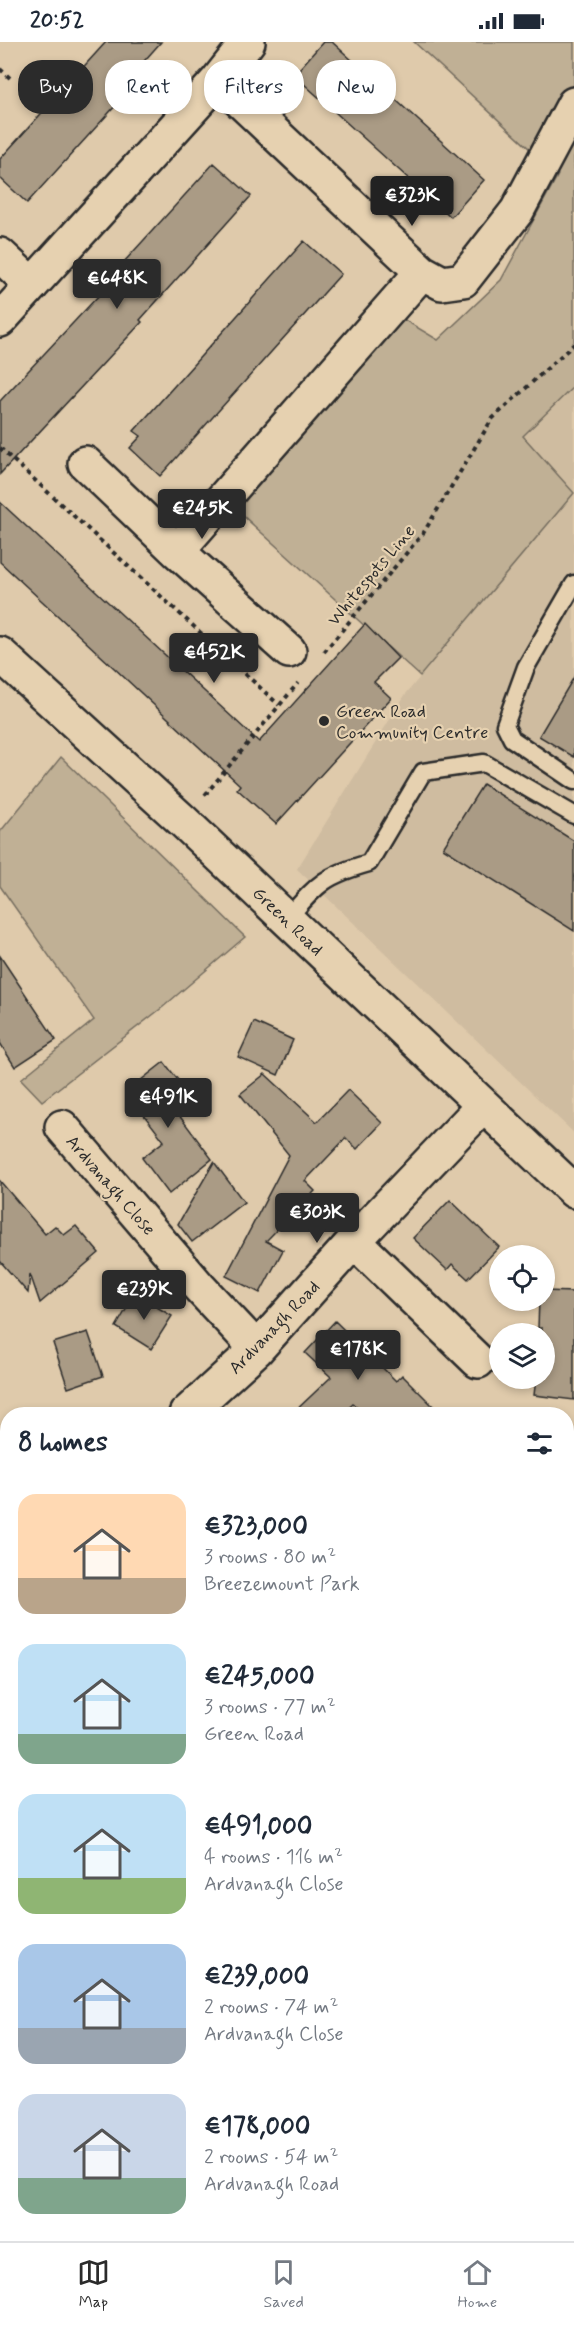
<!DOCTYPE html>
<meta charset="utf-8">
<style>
body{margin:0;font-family:Mynerve,sans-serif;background:#f2f2f3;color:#1f2937;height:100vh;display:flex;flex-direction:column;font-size:22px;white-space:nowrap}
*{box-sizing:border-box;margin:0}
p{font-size:20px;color:#747a83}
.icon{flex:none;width:33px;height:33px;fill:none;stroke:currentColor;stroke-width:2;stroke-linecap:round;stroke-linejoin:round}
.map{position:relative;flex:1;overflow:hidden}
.panel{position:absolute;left:0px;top:1365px;width:574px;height:834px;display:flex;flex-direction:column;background:#fff;border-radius:24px 24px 0 0;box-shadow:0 3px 9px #0003}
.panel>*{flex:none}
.hud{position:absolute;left:18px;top:18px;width:538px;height:54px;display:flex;gap:12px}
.fabs{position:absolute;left:489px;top:1203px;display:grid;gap:12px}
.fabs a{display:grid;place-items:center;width:66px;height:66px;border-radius:50%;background:#fff;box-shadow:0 3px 9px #0003;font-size:30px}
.price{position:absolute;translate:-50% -51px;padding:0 14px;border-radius:6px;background:#2b2b2b;color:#fff;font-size:20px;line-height:39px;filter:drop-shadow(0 2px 3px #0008)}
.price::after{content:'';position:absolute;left:50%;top:36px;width:18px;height:14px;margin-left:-9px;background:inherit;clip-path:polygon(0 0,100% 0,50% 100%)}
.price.selected{background:#222;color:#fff}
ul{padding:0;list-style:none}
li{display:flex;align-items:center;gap:18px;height:150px;padding:0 18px}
li span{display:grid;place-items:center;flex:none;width:168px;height:120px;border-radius:18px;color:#555}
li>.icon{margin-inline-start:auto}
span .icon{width:72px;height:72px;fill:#fffc;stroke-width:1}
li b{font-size:26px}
h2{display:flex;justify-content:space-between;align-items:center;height:72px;padding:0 18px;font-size:26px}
.tag{padding:0 21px;border-radius:24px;background:#fff;box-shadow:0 3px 9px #0003;font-size:21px;line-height:54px}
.tag.selected{background:#2b2b2b;color:#fff}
.status{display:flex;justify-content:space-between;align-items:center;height:42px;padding:0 30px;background:#fff;direction:ltr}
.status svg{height:16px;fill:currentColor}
.tab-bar{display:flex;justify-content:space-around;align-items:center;height:84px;border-top:2px solid #e0e1e3;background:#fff;font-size:16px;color:#747a83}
.tab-bar a{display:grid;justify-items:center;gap:3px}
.tab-bar .selected{color:#2b2b2b}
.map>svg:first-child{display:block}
.built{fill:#cfbca0}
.green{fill:#c0b095;stroke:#766e60;stroke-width:1.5}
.building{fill:#aa9b85;stroke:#2b2b2b;stroke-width:1.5}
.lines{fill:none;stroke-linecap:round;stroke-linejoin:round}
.lane-casing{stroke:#2b2b2b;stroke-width:21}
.street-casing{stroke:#2b2b2b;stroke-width:38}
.secondary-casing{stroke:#2b2b2b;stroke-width:38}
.path{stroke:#2b2b2b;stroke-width:4;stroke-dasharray:4.5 4.5;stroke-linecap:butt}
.lane{stroke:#e6d1b0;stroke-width:16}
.street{stroke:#e6d1b0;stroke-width:33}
.secondary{stroke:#e6d1b0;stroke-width:33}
.poi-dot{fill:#2b2b2b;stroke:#e6d1b0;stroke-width:2}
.labels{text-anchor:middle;stroke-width:4.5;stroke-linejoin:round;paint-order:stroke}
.street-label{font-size:18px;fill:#2b2b2b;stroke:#e6d1b0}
.poi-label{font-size:18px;fill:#2b2b2b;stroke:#e6d1b0;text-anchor:start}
</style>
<div class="status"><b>20:52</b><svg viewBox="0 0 49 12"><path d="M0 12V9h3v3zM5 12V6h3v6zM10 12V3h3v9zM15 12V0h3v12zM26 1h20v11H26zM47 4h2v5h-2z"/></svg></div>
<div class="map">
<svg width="574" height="2199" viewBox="0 0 574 2199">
<rect width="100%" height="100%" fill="#dfcaab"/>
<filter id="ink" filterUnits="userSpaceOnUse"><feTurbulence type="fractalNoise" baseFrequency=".0167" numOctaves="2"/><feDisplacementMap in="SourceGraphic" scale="12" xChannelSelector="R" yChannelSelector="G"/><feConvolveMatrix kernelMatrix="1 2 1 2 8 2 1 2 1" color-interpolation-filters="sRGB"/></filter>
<g filter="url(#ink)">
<path class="built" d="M574 344V1091L297 827 405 653 573 451 522 394Z"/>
<path class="green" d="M414 0H574V344L523 394 574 451 420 634 230 462 403 277 438 298 501 238 558 133Z
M61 715 245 895 163 965 42 1059 21 1037 94 978 0 844V790Z
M0 1991 8 1995V2192H360L372 2199H0Z"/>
<path class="building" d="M106 0H161L122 44 128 50 27 161 0 136V117Z
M323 0H332L484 138 451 175 294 33Z
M214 121 251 154 140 278 142 280 0 432V359L116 235 113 232Z
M304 199 341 232 160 434 130 406 141 394 134 389Z
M0 460 259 700 365 582 398 616 374 640 391 656 276 782 237 747 240 743 0 520Z
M574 635V715L539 694Z
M483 742 574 799V889L443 806Z
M0 914 56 998 15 1025 0 1001Z
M254 980 293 998 278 1033 238 1015Z
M164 1020 188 1051 172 1064 212 1117 169 1152 142 1116 164 1099 126 1050Z
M265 1032 317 1080 348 1048 382 1081 357 1107 346 1096 305 1139 315 1149 266 1199 283 1208 260 1251 226 1234 289 1113 240 1052Z
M214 1120 244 1160 192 1200 178 1182Z
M0 1139 45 1192 55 1184 64 1193 76 1184 99 1211 40 1261 30 1232 28 1251 0 1219Z
M450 1158 499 1205 468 1237 452 1222 447 1228 413 1196Z
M544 1249 574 1250V1358L534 1353 536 1336H544V1292H542V1286H538L539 1258H544Z
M135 1252 172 1274 151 1307 116 1285Z
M335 1279 396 1339 402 1333 441 1372H364L353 1362 342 1372H292L331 1335 305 1311Z
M88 1290 103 1334 68 1346 53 1301Z"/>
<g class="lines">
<g class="lane-casing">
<path id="lane" d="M574 542 526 625 505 683 512 697 574 739
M287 877C318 842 323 834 369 821L423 730 484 721 574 773"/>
</g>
<g class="street-casing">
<path id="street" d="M218 38 422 230 442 241 463 238 517 169 574 62
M0 213 32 243
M0 278 218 38 248 0
M85 421 177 509 289 609
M177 509 422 230
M62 1085 199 1245 257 1307
M354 1199 478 1319
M186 1372 257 1307 354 1199 482 1065
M0 1439 8 1438
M567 1733 574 1722
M0 1775 8 1780
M567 2087 574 2092"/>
</g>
<g class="secondary-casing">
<path id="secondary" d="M0 612 183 779 574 1149"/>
</g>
<path class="path" d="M0 27 10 36
M0 406 279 663
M324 610 424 490 492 377 574 302
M205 753 298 641"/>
<use href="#lane" class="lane"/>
<use href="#street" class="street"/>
<use href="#secondary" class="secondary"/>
</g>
</g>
<circle class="poi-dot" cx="324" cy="679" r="6"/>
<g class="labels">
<g class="street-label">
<text transform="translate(371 533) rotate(-50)" y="6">Whitespots Line</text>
<text transform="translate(288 879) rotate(44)" y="6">Green Road</text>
<text transform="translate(111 1143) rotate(49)" y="6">Ardvanagh Close</text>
<text transform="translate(274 1285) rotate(-46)" y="6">Ardvanagh Road</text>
</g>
<g class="poi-label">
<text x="336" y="675">Green Road<tspan x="336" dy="21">Community Centre</tspan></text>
</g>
</g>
</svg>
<div class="fabs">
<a><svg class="icon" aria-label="locate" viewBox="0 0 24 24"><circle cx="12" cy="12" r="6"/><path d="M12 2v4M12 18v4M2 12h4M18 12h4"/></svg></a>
<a><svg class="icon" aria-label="layers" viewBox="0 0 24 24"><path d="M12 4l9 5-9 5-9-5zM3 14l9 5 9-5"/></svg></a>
</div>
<b class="price selected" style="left:412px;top:185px">€323K</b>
<b class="price" style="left:117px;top:268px">€648K</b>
<b class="price" style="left:202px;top:498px">€245K</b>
<b class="price" style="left:214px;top:642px">€452K</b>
<b class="price" style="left:168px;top:1087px">€491K</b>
<b class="price" style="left:317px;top:1202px">€303K</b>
<b class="price" style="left:144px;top:1279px">€239K</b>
<b class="price" style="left:358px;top:1339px">€178K</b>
<div class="hud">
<a class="tag selected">Buy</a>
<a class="tag">Rent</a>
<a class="tag">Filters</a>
<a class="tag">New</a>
</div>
<section class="panel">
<h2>8 homes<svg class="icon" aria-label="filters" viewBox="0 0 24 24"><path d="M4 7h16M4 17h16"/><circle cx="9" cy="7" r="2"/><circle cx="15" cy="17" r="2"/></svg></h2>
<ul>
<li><span style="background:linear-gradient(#ffd9b3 70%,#b9a48a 0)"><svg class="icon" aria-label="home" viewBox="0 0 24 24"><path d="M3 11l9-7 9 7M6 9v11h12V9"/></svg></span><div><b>€323,000</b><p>3 rooms · 80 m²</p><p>Breezemount Park</p></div></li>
<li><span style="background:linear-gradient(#bfe0f5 75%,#7fa58c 0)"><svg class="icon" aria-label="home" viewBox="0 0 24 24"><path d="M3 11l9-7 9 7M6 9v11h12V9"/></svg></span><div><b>€245,000</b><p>3 rooms · 77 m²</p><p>Green Road</p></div></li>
<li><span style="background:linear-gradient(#bfe0f5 70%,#8fb573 0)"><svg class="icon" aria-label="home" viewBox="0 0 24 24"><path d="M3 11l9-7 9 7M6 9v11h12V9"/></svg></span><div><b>€491,000</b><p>4 rooms · 116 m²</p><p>Ardvanagh Close</p></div></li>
<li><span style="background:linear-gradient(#a9c7e8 70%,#9aa5b1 0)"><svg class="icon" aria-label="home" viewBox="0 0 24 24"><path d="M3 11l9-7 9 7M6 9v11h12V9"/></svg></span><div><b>€239,000</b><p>2 rooms · 74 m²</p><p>Ardvanagh Close</p></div></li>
<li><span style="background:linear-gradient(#c9d6e8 70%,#7fa58c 0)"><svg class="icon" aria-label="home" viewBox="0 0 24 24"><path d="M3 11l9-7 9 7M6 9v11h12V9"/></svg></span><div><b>€178,000</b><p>2 rooms · 54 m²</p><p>Ardvanagh Road</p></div></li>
</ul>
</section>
</div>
<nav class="tab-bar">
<a class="selected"><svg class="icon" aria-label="map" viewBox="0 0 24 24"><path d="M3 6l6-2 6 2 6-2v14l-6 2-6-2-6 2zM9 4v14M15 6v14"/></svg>Map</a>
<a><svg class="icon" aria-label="saved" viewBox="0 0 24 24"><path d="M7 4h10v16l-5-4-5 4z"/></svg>Saved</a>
<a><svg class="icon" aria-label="home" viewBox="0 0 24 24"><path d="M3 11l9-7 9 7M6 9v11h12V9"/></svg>Home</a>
</nav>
